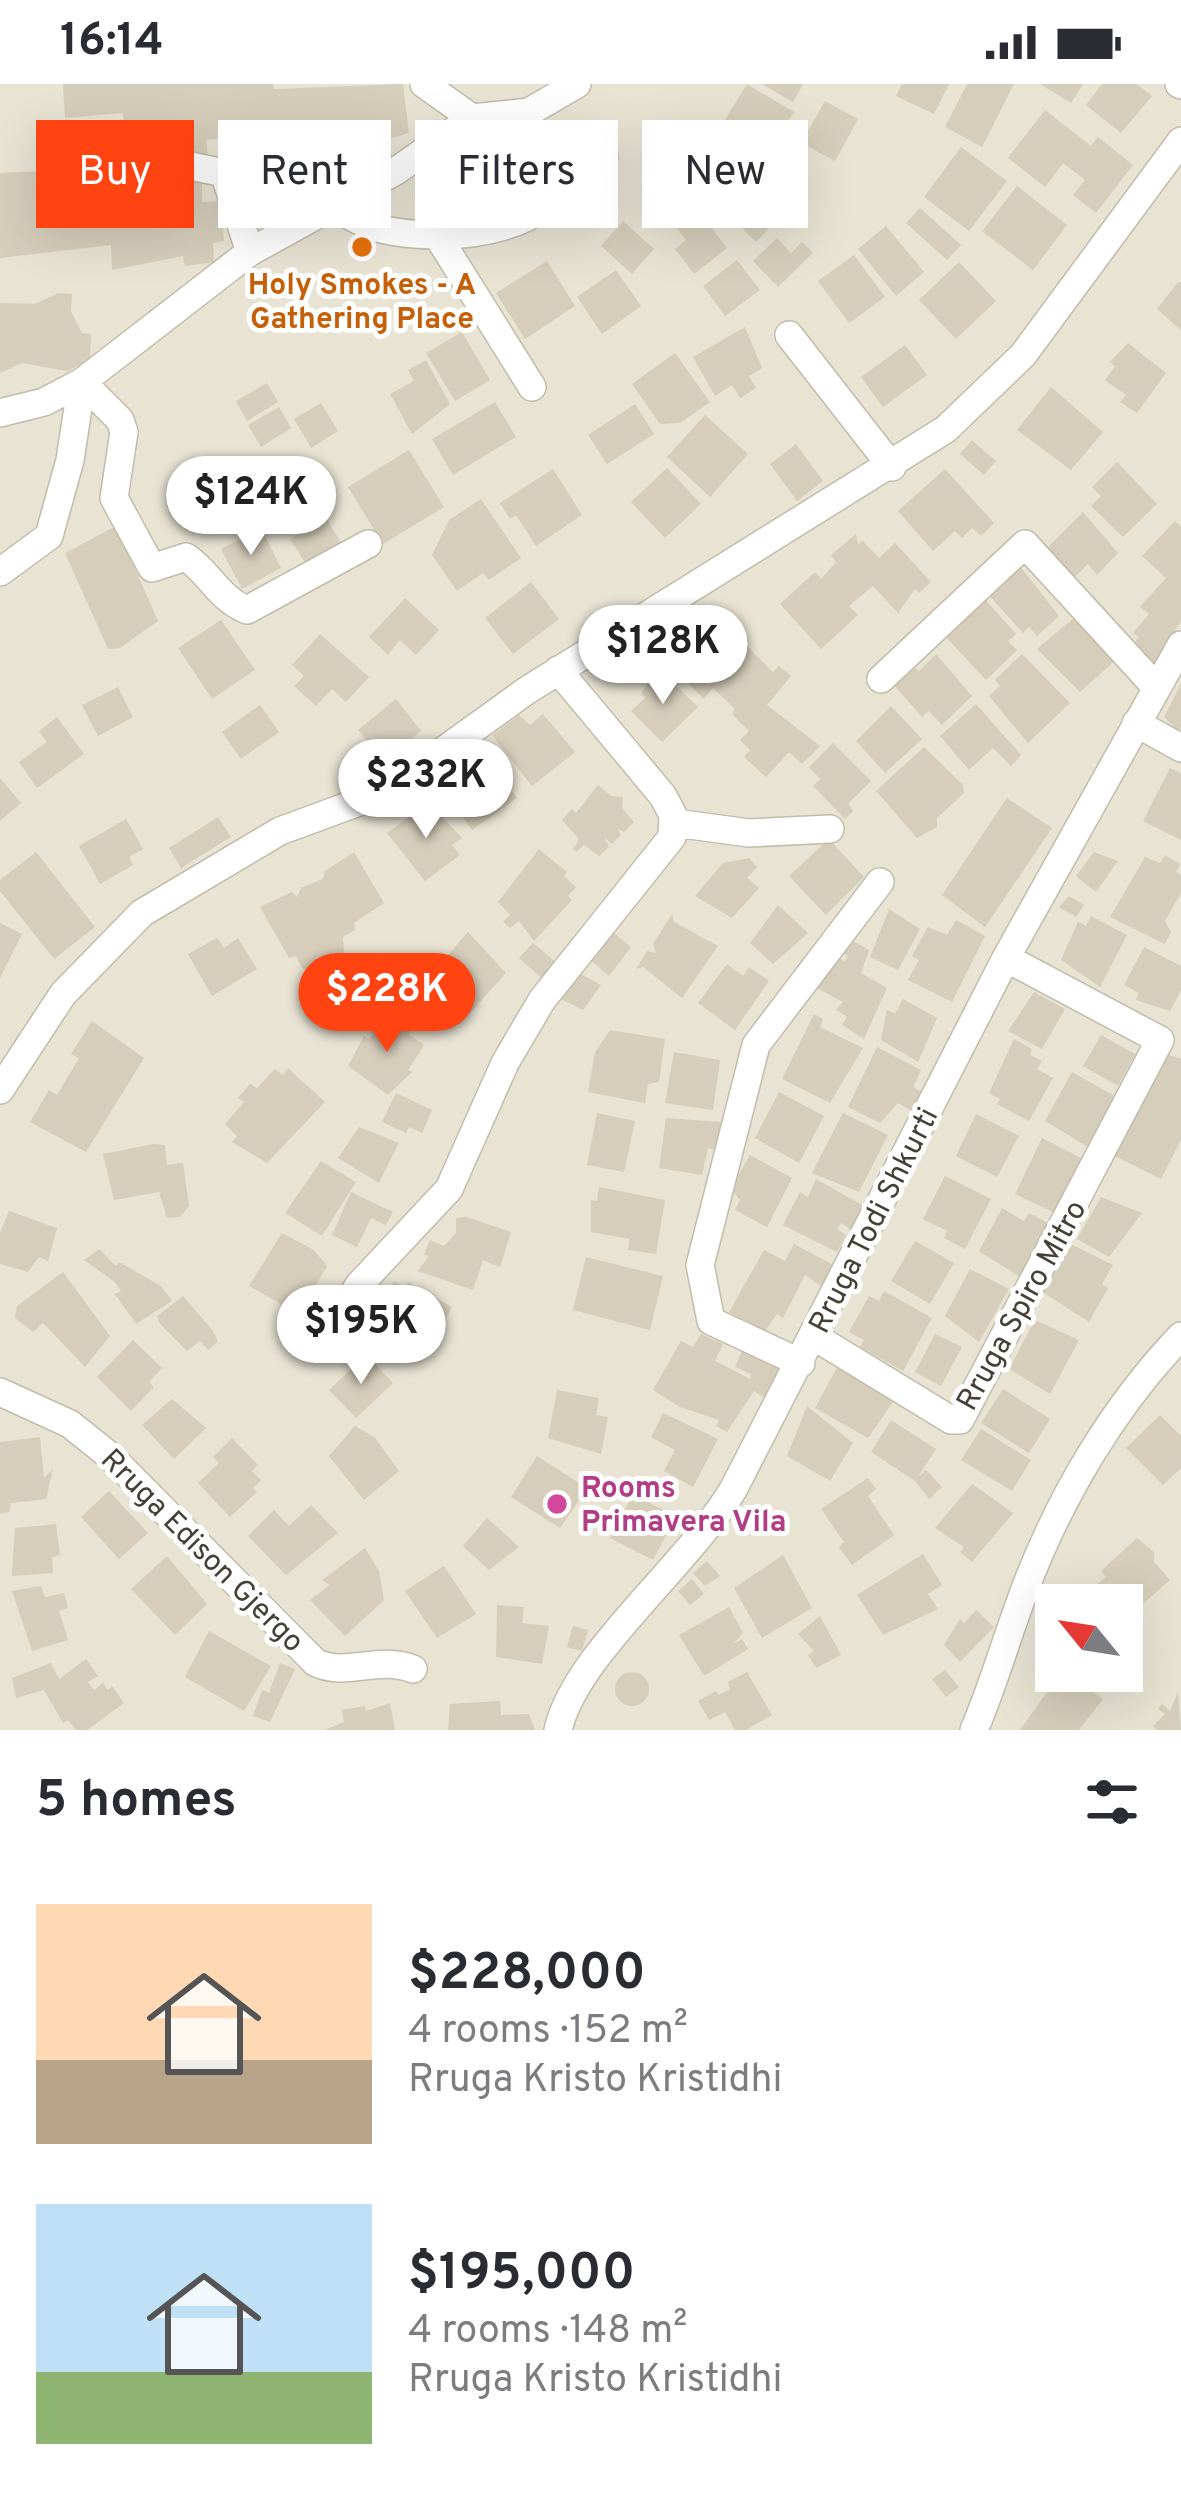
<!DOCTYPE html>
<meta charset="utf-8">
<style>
body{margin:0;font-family:Overpass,sans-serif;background:#f2f2f3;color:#2b2b33;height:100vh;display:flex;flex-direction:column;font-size:45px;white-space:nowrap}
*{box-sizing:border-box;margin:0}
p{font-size:39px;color:#7c7c81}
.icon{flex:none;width:66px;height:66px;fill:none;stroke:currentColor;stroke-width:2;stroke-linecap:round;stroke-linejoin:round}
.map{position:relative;height:1646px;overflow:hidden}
.panel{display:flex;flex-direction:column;background:#fff;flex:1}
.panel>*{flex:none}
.banner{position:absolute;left:36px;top:36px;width:1110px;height:108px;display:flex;gap:24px}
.needle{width:78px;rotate:300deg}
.controls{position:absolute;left:1035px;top:1500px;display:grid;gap:24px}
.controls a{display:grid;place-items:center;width:108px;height:108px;border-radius:0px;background:#fff;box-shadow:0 12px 48px #0002;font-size:60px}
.price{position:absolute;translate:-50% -102px;padding:0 27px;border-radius:42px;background:#fff;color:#222;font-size:39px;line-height:78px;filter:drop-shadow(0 3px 6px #0008)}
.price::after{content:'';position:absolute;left:50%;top:72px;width:36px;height:27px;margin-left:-18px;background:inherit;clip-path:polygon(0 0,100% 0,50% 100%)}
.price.current{background:#ff4311;color:#fff}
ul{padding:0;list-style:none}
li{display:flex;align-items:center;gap:36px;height:300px;padding:0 36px}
li span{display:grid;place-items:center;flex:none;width:336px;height:240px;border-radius:0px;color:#555}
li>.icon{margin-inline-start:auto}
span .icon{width:144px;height:144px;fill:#fffc;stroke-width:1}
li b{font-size:51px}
h2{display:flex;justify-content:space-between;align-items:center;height:144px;padding:0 36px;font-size:51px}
.chip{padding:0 42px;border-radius:0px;background:#fff;box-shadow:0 12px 48px #0002;font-size:42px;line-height:108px}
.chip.current{background:#ff4311;color:#fff}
.status{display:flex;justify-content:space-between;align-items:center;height:84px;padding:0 60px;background:#fff;direction:ltr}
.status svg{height:33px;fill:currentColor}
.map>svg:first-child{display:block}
.residential{fill:#e8e3d3;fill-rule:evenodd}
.building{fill:#d6cdba}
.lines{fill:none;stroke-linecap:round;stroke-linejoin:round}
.minor-casing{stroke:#c2bcaa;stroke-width:30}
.minor{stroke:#fff;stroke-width:27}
.food-dot{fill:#e8710a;stroke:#fff;stroke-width:4.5}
.hotel-dot{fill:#d1479c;stroke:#fff;stroke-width:4.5}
.labels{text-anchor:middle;stroke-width:10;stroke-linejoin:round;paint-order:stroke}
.food-label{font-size:30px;font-weight:bold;fill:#c56008;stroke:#fff}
.street-label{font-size:30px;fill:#464034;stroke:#fff}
.hotel-label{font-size:30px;font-weight:bold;fill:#b23c85;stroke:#fff;text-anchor:start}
</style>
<div class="status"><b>16:14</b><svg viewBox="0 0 49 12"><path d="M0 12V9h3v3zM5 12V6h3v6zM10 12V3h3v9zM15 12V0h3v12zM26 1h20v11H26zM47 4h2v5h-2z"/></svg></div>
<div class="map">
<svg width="1181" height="1646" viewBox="0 0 1181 1646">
<rect width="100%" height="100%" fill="#f4f0e5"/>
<path class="residential" d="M0 0H1181V1646H0ZM1056 1521H1122V1587H1056Z"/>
<path class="building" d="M63 0H273L274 5 403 0 409 49 389 55 392 73 291 98 290 88 239 89 236 52 206 56 208 71 177 74 172 45 125 51 123 29 65 34Z
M747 0 794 28 771 64 725 36Z
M762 0H803L793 18Z
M902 0H949L934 30 896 12Z
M967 0H1014L982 63 945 43Z
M1040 0H1083L1071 19Z
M1102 0H1137L1152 12 1121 49 1086 21Z
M825 17 858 35 835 77 801 59Z
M1045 26 1091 62 1098 53 1133 81 1096 129 1073 111 1085 96 1063 79 1045 103 1008 74Z
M720 47 751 78 719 111 688 78Z
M961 63 1007 97 969 147 924 113Z
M95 85 96 113 180 109 179 99 202 97V118L221 117 224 157 213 159 214 178 185 182 183 172 112 186 111 161 0 174V89Z
M770 91 796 116 756 158 730 132Z
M1017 102 1067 141 1033 186 982 147Z
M694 121 727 164 694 190 675 165 686 156 672 138Z
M920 124 961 161 947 176 906 139Z
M623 137 654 165 632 190 601 162Z
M886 142 924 188 896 212 858 165Z
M777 154 791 169 802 158 813 169 778 203 753 177Z
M854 171 885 213 849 239 818 197Z
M737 176 760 206 725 232 703 202Z
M547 177 575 222 525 255 496 209Z
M959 178 996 217 956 255 919 216Z
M616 186 641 222 602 250 577 213Z
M1178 198 1181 199V246L1157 225Z
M58 209 72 210 71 227 82 249 91 250 90 276 67 287 22 279 0 289V219L35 220Z
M745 243 762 284 749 292 756 304 740 314 732 301 715 312 693 273Z
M462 248 490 296 455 317 426 269Z
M1128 259 1166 289 1137 329 1120 318 1126 311 1105 296 1115 282 1110 278Z
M905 261 927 291 883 323 861 293Z
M675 269 710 318 680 339 660 340 632 300Z
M426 276 450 320 412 350 390 310 414 297 408 286Z
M267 299 278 318 247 337 236 317Z
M1051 303 1103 348 1071 386 1017 346Z
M495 318 516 353 453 391 432 355Z
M321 319 338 347 311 364 294 335Z
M635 320 654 350 607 380 588 351Z
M279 323 291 344 261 363 248 341Z
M705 331 748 370 710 413 667 373Z
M972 356 996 377 984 391 960 370Z
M796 360 823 397 797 417 770 380Z
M409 366 444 423 383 460 348 403Z
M1117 378 1157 420 1123 453 1091 422 1101 412 1092 403Z
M667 384 701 420 665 454 631 418Z
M553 385 582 431 536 462 516 431 510 435 500 419Z
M945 385 994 439 981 452 972 444 962 454 955 447 933 467 898 427Z
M481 415 521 474 489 496 483 489 457 507 432 471 449 436Z
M319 423 342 460 308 483 290 455 309 443 302 433Z
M1083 428 1118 469 1097 491 1088 480 1075 493 1047 464Z
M1175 437 1181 443V537L1153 583 1132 562 1139 553 1133 549 1149 530 1140 523 1166 494 1142 472Z
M116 442 158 537 120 564 108 565 65 469Z
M261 444 281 484 242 505 221 465Z
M856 450 858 461 862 456 879 474 895 459 931 498 919 509 915 505 898 529 873 502 849 522 858 531 821 565 780 520 815 488 821 495 836 478 831 471Z
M1019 481 1059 532 1037 552 1029 543 1023 549 987 509Z
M531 498 559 535 513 570 485 534Z
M982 512 1016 550 1008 557 1017 566 986 596 942 549Z
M405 514 439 546 416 571 400 556 388 571 369 553Z
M1080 529 1118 574 1080 608 1037 565Z
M221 536 255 586 212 615 178 564Z
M320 550 369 593 346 618 332 605 316 622 294 602 304 592 292 581Z
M715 550 736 569 745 560 773 588 779 582 791 592 767 621 820 662 802 680 789 668 766 693 744 673 750 666 740 656 749 647 732 630 735 625 713 604 704 615 677 589Z
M936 570 972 612 942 641 929 627 922 633 891 598 911 581 919 587Z
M1022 570 1070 619 1028 659 989 612 1000 602 995 596Z
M662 588 698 623 662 658 631 627 645 614 641 610 650 595Z
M1181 600V643L1179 647 1164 633Z
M118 603 133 633 98 652 82 621Z
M396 615 421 647 384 677 358 646Z
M976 620 1021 671 1011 682 993 664 969 686 940 652Z
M260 621 279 648 241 675 222 648Z
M891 622 922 655 885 689 856 657Z
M543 630 575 668 532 702 492 651 519 631 530 641Z
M57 633 84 670 37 704 19 678 47 658 39 647Z
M833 659 871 697 848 720 853 727 845 735 813 702 820 695 809 683Z
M492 661 514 689 506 698 517 714 472 746 442 702Z
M924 663 963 701 964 709 937 734V743L917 754 876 707Z
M1170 684 1181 689V756L1143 737Z
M0 694 21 719 0 737Z
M598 701 611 712 623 713 622 724 634 738 624 748 618 745 621 751 612 760 604 753 609 763 599 772 584 761 577 768 573 765 579 755 562 736 572 725 576 729Z
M1007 714 1052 744 985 843 942 811Z
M429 719 462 754 452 761 460 771 425 797 387 749Z
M218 733 231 753 181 784 169 764Z
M126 735 143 765 129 773 133 781 100 800 79 762Z
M829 755 864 793 826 831 789 792Z
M539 765 567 788 564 792 576 803 568 812 572 816 534 857 519 837 510 844 503 838 510 831 498 818Z
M36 768 95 843 54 875 0 807V796Z
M354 768 384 819 354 839 355 846 343 853 344 868 312 887 302 884 296 872 289 874 260 823 292 808 297 813 301 804 323 795 325 787Z
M1094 768 1118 777 1096 808 1076 792Z
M1165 771 1180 780 1176 788 1181 791V809L1165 837 1171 848 1165 860 1110 833 1145 773 1160 779Z
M749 774 757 783 747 794 759 804 732 834 695 812 723 779Z
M1069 812 1084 821 1076 833 1059 823Z
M778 821 808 849 773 880 750 859Z
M889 825 920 845 898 886 870 873Z
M672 830 674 838 718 862 682 914 643 883 636 885 647 867 656 869 653 860Z
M1091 832 1127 851 1100 903 1061 876 1078 838 1086 842Z
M956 836 985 852 952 918 908 896 919 876 912 872 928 843 947 851Z
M0 839 22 850 0 894Z
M608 844 631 863 609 892 585 871Z
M468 848 506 889 460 940 422 901Z
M217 854 224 864 238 854 257 885 212 912 188 870Z
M848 854 869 866 861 889 887 904 864 955 842 941 847 933 836 926 843 918 811 901 838 874 845 877 848 872 839 866Z
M533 859 557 879 543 895 519 874Z
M1144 863 1181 882V906L1170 927 1136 916 1139 909 1124 901Z
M727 880 743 892 749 883 769 897 735 946 698 919Z
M575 887 601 901 583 926 563 916 552 919Z
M1034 908 1065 925 1042 965 1008 947Z
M903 915 937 934 918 978 881 956 887 926 895 930Z
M389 929 411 942 409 951 424 961 408 986 412 988 388 1011 348 982 364 952 369 955Z
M814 930 823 935 820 943 863 964 830 1019 782 995Z
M92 937 144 974 86 1068 30 1038 49 1006 57 1011 79 974 71 970Z
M610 946 665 955 659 998 648 1000 645 1019 588 1008 595 968Z
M1101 951 1135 970 1118 1002 1083 982Z
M1014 955 1032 965 1030 971 1042 977 1037 985 1053 994 1029 1037 997 1020 1000 1015 989 1009Z
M877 963 921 986 913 1003 927 1011 917 1030 898 1019 880 1039 848 1023Z
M674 968 720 976 713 1026 665 1019Z
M1169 971 1181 975V1056L1161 1095 1109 1069 1158 975 1165 978Z
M288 984 325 1018 267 1079 232 1058 237 1052 225 1040 244 1018 238 1014 250 1000 257 1004 275 985 283 991Z
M1072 988 1118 1014 1088 1063 1045 1037Z
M779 1008 824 1032 799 1079 755 1054Z
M396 1009 432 1026 422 1049 409 1043 406 1049 382 1038Z
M597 1029 635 1037 624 1088 587 1081Z
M843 1029 888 1051 859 1108 812 1089Z
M976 1030 1019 1052 997 1093 956 1072Z
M666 1034 721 1038 717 1066 708 1064 702 1091 659 1084Z
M359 1043 399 1059 379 1099 338 1074Z
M1042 1054 1087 1077 1059 1131 1015 1110Z
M154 1060 165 1061 167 1081 183 1079 189 1122 180 1133 167 1134 159 1108 114 1116 103 1070Z
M750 1071 792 1094 767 1143 735 1126 740 1116 731 1104Z
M321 1077 356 1098 322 1152 285 1129Z
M945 1092 991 1115 965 1165 944 1154 947 1147 923 1135Z
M816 1095 867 1124 855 1148 841 1139 837 1145 846 1151 837 1168 783 1141 800 1108 808 1113Z
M599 1103 665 1116 656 1170 628 1166 630 1155 591 1148V1116L597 1117Z
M351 1108 393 1128 386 1141 371 1134 357 1163 332 1151Z
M1101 1113 1142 1129 1109 1173 1077 1155Z
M1002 1124 1024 1137 1029 1129 1052 1141 1020 1193 979 1167Z
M9 1127 57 1144 48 1177 39 1173 28 1188 0 1180V1149Z
M466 1133 511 1148 500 1183 483 1176 473 1206 418 1187 429 1172 424 1171 430 1156 444 1162 456 1149V1134Z
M282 1149 314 1166 327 1182 299 1230 249 1202Z
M915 1157 954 1179 930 1220 891 1197Z
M1069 1159 1113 1181 1102 1200 1108 1204 1089 1238 1044 1209Z
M794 1160 839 1184 825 1205 805 1191 783 1234 777 1230 765 1247 729 1228 764 1166 785 1177Z
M99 1165 116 1182 119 1178 161 1202 172 1217 136 1240 115 1210 121 1207 115 1198 84 1176Z
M586 1173 663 1192 650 1246 573 1226Z
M970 1185 1009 1205 979 1258 945 1232Z
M63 1188 110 1252 85 1283 43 1239 33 1248 15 1234 17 1222Z
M394 1197 405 1203 408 1198 452 1223 425 1273 413 1266 417 1262 373 1237Z
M884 1207 932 1234 903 1287 860 1263 864 1256 849 1248 869 1212 879 1217Z
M183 1212 213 1247 218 1258 208 1266 200 1257 187 1267 160 1240 157 1232Z
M1035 1236 1079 1256 1050 1310 1009 1285Z
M701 1250 723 1260 715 1277 750 1295 751 1290 735 1283 742 1267 783 1283 767 1315 754 1307 727 1348 716 1342 719 1336 680 1323 653 1306 681 1257 693 1263Z
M935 1250 962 1263 941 1302 915 1288Z
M133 1256 162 1284 149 1298 154 1303 131 1327 97 1293Z
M366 1271 393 1299 356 1334 329 1306Z
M839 1280 897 1312 868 1354 815 1324Z
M1003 1305 1050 1335 1029 1369 981 1339Z
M557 1306 599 1314 596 1331 608 1333 601 1370 548 1354Z
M172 1315 206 1344 174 1375 142 1341Z
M807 1322 853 1359 830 1397 787 1372Z
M663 1329 718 1355 693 1403 664 1387 675 1366 651 1353Z
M1160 1331 1181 1352V1384L1163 1401 1126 1364Z
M891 1336 936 1365 918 1393 926 1386 942 1403 929 1415 915 1397 871 1368Z
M355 1342 375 1354 399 1387 364 1416 329 1372Z
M981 1345 1031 1376 1012 1407 961 1376Z
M40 1353 44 1394 53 1385 46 1415 11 1419 9 1428 0 1430V1358Z
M232 1354 258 1381 252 1387 261 1396 253 1404 257 1408 230 1433 198 1399 219 1379 213 1373Z
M537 1372 587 1404 560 1444 511 1413Z
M868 1394 876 1405 868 1412 894 1451 852 1481 839 1463 844 1458 821 1425Z
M972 1400 1013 1429 972 1478 960 1468 964 1463 935 1444Z
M109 1407 148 1449 119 1475 81 1433Z
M633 1410 676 1433 653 1476 610 1454Z
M311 1421 338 1449 286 1491 248 1452 274 1426 289 1442Z
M487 1434 519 1463 489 1486 463 1462Z
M56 1440 60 1471 52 1473 53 1489 12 1492 15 1444Z
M1137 1454 1154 1468V1478L1170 1496 1136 1526 1127 1517 1110 1521 1092 1504 1106 1493 1101 1487Z
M365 1464 379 1487 384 1516 345 1552 310 1516 330 1501 322 1496Z
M923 1470 942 1501 928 1510 938 1525 883 1551 857 1511Z
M783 1471 812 1524 762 1554 734 1504Z
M167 1472 207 1520 175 1551 131 1505Z
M707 1477 720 1492 705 1502 693 1489Z
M444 1482 476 1530 437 1554 405 1507Z
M692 1495 704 1510 690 1521 678 1507Z
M41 1502 45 1513 64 1509 68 1524 59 1527 68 1556 32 1567 12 1507Z
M497 1521 524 1523 522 1539 549 1542 542 1580 496 1573Z
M729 1523 743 1549 733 1560 742 1555 748 1565 704 1592 679 1551Z
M976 1526 994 1543 960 1578 944 1561 960 1535 964 1539Z
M820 1532 841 1571 816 1584 808 1571 814 1567 798 1550Z
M573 1542 588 1546 582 1567 567 1563Z
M209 1547 271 1582 244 1627 185 1593Z
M86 1575 98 1592 88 1598 94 1606 103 1599 108 1606 112 1602 124 1619 87 1646H76L68 1636 63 1639 44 1606 16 1614 12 1594 51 1579 59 1595Z
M280 1579 295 1585 270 1638 253 1632 262 1606 269 1609Z
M945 1586 959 1603 946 1613 932 1595Z
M1062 1587 1103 1615 1079 1646H1020Z
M747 1588 772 1631 746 1646H735L725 1628 709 1636 698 1617 716 1607 719 1611 730 1605 728 1598Z
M615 1605a17 17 0 1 1 34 0a17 17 0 1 1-34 0Z
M1178 1608 1181 1646H1157L1153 1642 1165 1630 1158 1625 1162 1620 1170 1627Z
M500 1617 501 1631 529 1630 535 1646H448L450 1620Z
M390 1619 395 1646H324L344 1638 342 1626 365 1622 366 1627Z"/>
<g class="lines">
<g class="minor-casing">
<path id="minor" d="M424 0 472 34
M1179 0 1181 1
M66 56 224 89 250 168
M330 119C365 145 391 150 434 151 513 152 549 127 604 73
M437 151 532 303
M789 251 892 383
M82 298 120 336 124 348 114 414 152 484 186 473C210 489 218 514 247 526L368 460
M0 329 44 318 82 298 250 168 396 87 472 34 529 28 577 0
M0 488 49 452 70 376 82 298
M881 595 1025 460 1156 603
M1136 639 1181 664
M675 739 749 749 830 745
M0 1006 63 910 142 829 280 747 386 708 526 607 946 345 1023 271 1181 57
M337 1235 359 1201 449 1105 505 979 542 916 672 753 673 731 663 712 558 586
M815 1253 951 1336H960L1160 956 1006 874
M801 1279 711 1237 700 1181 756 961 880 798
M0 1308 70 1340 110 1372 315 1578C344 1594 378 1571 413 1585
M558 1646C575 1570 690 1480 734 1404L1006 874 1181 561
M974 1646C994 1600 1007 1552 1025 1505 1060 1413 1113 1323 1181 1252"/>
</g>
<use href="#minor" class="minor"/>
</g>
<circle class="food-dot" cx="362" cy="163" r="12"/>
<circle class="hotel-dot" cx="557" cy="1420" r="12"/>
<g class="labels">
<g class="food-label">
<text x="362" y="210">Holy Smokes - A<tspan x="362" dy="34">Gathering Place</tspan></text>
</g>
<g class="street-label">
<text transform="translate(873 1136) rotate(-63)" y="10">Rruga Todi Shkurti</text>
<text transform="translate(1021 1221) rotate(-61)" y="10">Rruga Spiro Mitro</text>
<text transform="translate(203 1466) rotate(45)" y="10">Rruga Edison Gjergo</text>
</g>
<g class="hotel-label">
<text x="581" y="1413">Rooms<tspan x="581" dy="34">Primavera Vila</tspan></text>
</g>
</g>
</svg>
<div class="controls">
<a><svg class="needle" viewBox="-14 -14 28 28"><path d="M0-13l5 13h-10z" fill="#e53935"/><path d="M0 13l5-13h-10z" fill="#7c7c81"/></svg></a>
</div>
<b class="price" style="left:251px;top:474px">$124K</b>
<b class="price" style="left:663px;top:623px">$128K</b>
<b class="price" style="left:426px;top:757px">$232K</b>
<b class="price current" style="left:387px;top:971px">$228K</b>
<b class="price" style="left:361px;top:1303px">$195K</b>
<div class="banner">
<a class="chip current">Buy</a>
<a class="chip">Rent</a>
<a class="chip">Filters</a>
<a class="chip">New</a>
</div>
</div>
<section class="panel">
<h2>5 homes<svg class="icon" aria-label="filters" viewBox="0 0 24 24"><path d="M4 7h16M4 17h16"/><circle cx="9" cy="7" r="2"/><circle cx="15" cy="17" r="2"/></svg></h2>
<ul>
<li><span style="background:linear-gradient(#ffd9b3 65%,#b9a48a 0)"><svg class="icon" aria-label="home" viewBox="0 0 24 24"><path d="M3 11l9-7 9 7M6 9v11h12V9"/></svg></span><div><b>$228,000</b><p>4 rooms · 152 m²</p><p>Rruga Kristo Kristidhi</p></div></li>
<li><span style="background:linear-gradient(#bfe0f5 70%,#8fb573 0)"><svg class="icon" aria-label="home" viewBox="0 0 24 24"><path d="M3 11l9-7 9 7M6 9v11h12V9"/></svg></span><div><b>$195,000</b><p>4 rooms · 148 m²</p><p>Rruga Kristo Kristidhi</p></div></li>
</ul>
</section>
